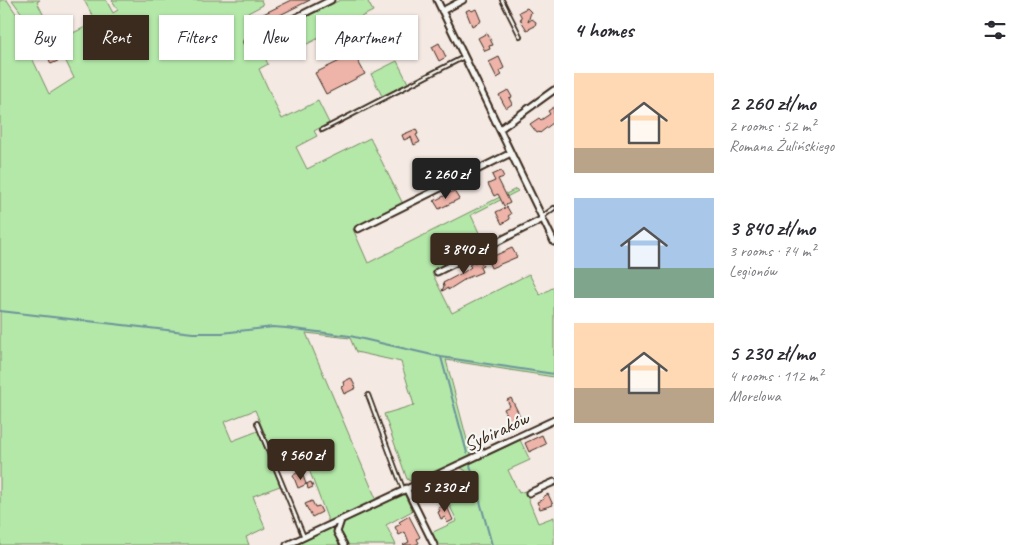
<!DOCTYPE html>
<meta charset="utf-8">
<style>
body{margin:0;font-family:Caveat,sans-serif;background:#f7f7f7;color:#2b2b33;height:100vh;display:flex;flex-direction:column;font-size:19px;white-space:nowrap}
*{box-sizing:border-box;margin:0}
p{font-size:16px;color:#7c7c81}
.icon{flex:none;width:28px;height:28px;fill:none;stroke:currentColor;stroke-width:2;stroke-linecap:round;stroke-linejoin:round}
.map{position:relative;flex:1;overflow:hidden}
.details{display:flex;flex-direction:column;background:#fff;width:475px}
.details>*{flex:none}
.top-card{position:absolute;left:15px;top:15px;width:464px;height:45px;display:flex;gap:10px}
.price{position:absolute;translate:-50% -42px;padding:0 11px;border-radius:5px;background:#3b2a1e;color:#fff;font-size:16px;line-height:32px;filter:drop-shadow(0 1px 2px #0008)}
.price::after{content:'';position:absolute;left:50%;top:30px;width:15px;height:11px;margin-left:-8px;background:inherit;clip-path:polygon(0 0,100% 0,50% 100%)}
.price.current{background:#222;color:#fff}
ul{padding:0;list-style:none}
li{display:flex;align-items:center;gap:15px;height:125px;padding:0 20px}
li span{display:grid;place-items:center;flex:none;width:140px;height:100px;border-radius:0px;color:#555}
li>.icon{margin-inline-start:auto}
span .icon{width:60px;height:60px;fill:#fffc;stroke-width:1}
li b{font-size:21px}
h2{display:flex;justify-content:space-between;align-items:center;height:60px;padding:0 20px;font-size:21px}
.tag{padding:0 18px;border-radius:0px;background:#fff;box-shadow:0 1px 4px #0004;font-size:18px;line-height:45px}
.tag.current{background:#3b2a1e;color:#fff}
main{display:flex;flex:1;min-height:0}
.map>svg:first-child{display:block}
.green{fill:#b4e8a9;stroke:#788964}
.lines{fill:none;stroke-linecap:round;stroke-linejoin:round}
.stream{stroke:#6c939a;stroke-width:2}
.building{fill:#eeb4a9;stroke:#3b2a1e}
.service-casing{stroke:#3b2a1e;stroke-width:6}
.minor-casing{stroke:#3b2a1e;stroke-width:9}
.service{stroke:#f6f6f2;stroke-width:2.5}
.minor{stroke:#f6f6f2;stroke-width:5}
.labels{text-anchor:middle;stroke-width:4.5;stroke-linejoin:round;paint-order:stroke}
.street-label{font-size:20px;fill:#3b2a1e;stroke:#f6f6f2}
</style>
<main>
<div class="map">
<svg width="554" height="545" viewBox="0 0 554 545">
<rect width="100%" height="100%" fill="#f4e9e3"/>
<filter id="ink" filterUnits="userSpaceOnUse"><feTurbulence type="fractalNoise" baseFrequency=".02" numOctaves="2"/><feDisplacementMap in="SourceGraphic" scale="10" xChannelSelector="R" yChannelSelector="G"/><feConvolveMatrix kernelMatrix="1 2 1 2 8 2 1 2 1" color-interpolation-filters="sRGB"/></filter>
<g filter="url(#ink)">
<path class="green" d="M0 0H7L27 30 30 38 24 41 49 94 74 78 56 41 96 22 84 0H106L113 13 118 10 112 0H261L263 5 244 15 254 36 245 41 248 47 257 42 268 64 259 69 282 119 318 101 329 123 314 131 317 136 296 147 307 169 370 138 403 204 353 229 368 263 516 189 518 191 471 215 485 246 432 273 452 313 529 274 540 295 554 287V377L446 360 471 455 462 461 412 482 407 479 384 414 414 405 401 362 356 352 350 338 306 333 377 501 329 523 304 456 278 466 255 410 224 422 232 441 258 431 280 486 253 496 265 528 246 537 249 545H0Z
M12 0H40L37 2 50 28 37 34Z
M340 0H370L368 2 373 11 289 53 278 31Z
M397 61 408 83 382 96 371 74Z
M520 440 530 460 508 470 519 493 525 491 538 523 554 517V545H437L431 533 457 521 447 500 472 488 466 471 461 468Z
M404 493 412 511 386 525 396 545H347C341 535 339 531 343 520Z
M338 524 335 533 341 545H297Z"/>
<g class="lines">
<path class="stream" d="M0 311 193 333H222L273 327 286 328 350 336 441 357 554 374
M441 357 467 453
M470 465 492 545"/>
</g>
<path class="building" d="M292 0H310L264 23 265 25 255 28 251 20Z
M527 8 531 12 528 22 532 19 536 22 535 26 527 30 520 19 522 18 519 12Z
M470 9 472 11 476 9 481 21 472 26 466 11Z
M399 18 405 28 400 31 404 40 400 42 403 48 399 50 398 48 395 50 394 46 391 48 386 38 375 44 369 34Z
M487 33 493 45 489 46 490 49 485 51 478 38Z
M49 38 54 49 57 48 59 51 56 53 60 60 51 64 48 57 45 58 43 54 50 51 44 40Z
M277 40 281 48 269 54 265 46Z
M439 43 446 57 439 61 432 47Z
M354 54 365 74 326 94 315 73Z
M499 57 504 68 499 71 502 75 497 78 489 62Z
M508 90 512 97 509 98 512 104 506 108 499 95Z
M554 107V122L540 133 539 132 537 133 530 124 539 118 541 120 550 114 548 111Z
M416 129 418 134 416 135 420 142 414 145 411 137 404 140 402 135Z
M501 171 504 177 498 179 510 203 504 206 498 194 494 196 488 184 495 181 492 175Z
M454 191 459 199 439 209 434 201Z
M507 207 511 214 508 216 510 219 502 224 496 212Z
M512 248 517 257 491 268 487 259Z
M480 260 483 266 480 267 482 272 467 278 448 290V288L442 291 444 286 443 283 464 272 471 267 469 265Z
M351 378 356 388 344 394 341 387 344 386 343 382Z
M511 398 520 416 510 421 504 409 510 406 507 400Z
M542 435 546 444 529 452 525 443Z
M299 472 302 473 306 484 311 482 313 487 308 489 307 484 298 488 293 475Z
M461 475 465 483 430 500 426 491Z
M548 494 553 505 540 509 537 502 544 499 543 497Z
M312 501 315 507 319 506 322 512 312 517 305 504Z
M446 504 453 520 447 523 445 517 441 519 438 512 440 511 438 508Z
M409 516 420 537 417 539 419 543 414 545H403L409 542 405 532 399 535 395 527 401 524 399 522Z"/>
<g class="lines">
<g class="service-casing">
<path id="service" d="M502 0 520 36
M322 130 464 57
M542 217 554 208
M368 395 403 489
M257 423 304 537"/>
</g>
<g class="minor-casing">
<path id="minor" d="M437 0 554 242
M442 11 463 0
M247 42 331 0
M500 129 554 90
M358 229 511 153
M437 272 543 219
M406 488 434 545
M529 493 554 482
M341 520 337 532 344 545
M287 545 554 420"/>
</g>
<use href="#service" class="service"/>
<use href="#minor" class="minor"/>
</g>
</g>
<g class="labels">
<g class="street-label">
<text transform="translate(496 431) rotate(-25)" y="7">Sybiraków</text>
</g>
</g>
</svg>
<b class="price current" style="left:446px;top:200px">2 260 zł</b>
<b class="price" style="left:464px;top:275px">3 840 zł</b>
<b class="price" style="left:301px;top:481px">9 560 zł</b>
<b class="price" style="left:445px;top:513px">5 230 zł</b>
<div class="top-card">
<a class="tag">Buy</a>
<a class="tag current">Rent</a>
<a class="tag">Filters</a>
<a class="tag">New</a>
<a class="tag">Apartment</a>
</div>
</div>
<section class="details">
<h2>4 homes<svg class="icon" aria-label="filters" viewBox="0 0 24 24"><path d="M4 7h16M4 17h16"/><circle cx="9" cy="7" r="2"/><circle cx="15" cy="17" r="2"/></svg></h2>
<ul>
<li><span style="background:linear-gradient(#ffd9b3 75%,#b9a48a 0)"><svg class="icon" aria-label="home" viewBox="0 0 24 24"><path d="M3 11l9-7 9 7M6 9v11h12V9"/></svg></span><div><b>2 260 zł/mo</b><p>2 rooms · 52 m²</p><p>Romana Żulińskiego</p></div></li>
<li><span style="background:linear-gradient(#a9c7e8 70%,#7fa58c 0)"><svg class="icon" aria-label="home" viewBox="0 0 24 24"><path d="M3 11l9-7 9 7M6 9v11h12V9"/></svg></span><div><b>3 840 zł/mo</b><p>3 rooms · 74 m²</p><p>Legionów</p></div></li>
<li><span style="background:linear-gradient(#ffd9b3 65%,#b9a48a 0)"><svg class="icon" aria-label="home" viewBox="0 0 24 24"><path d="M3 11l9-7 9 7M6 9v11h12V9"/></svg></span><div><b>5 230 zł/mo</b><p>4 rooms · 112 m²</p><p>Morelowa</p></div></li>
</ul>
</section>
</main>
